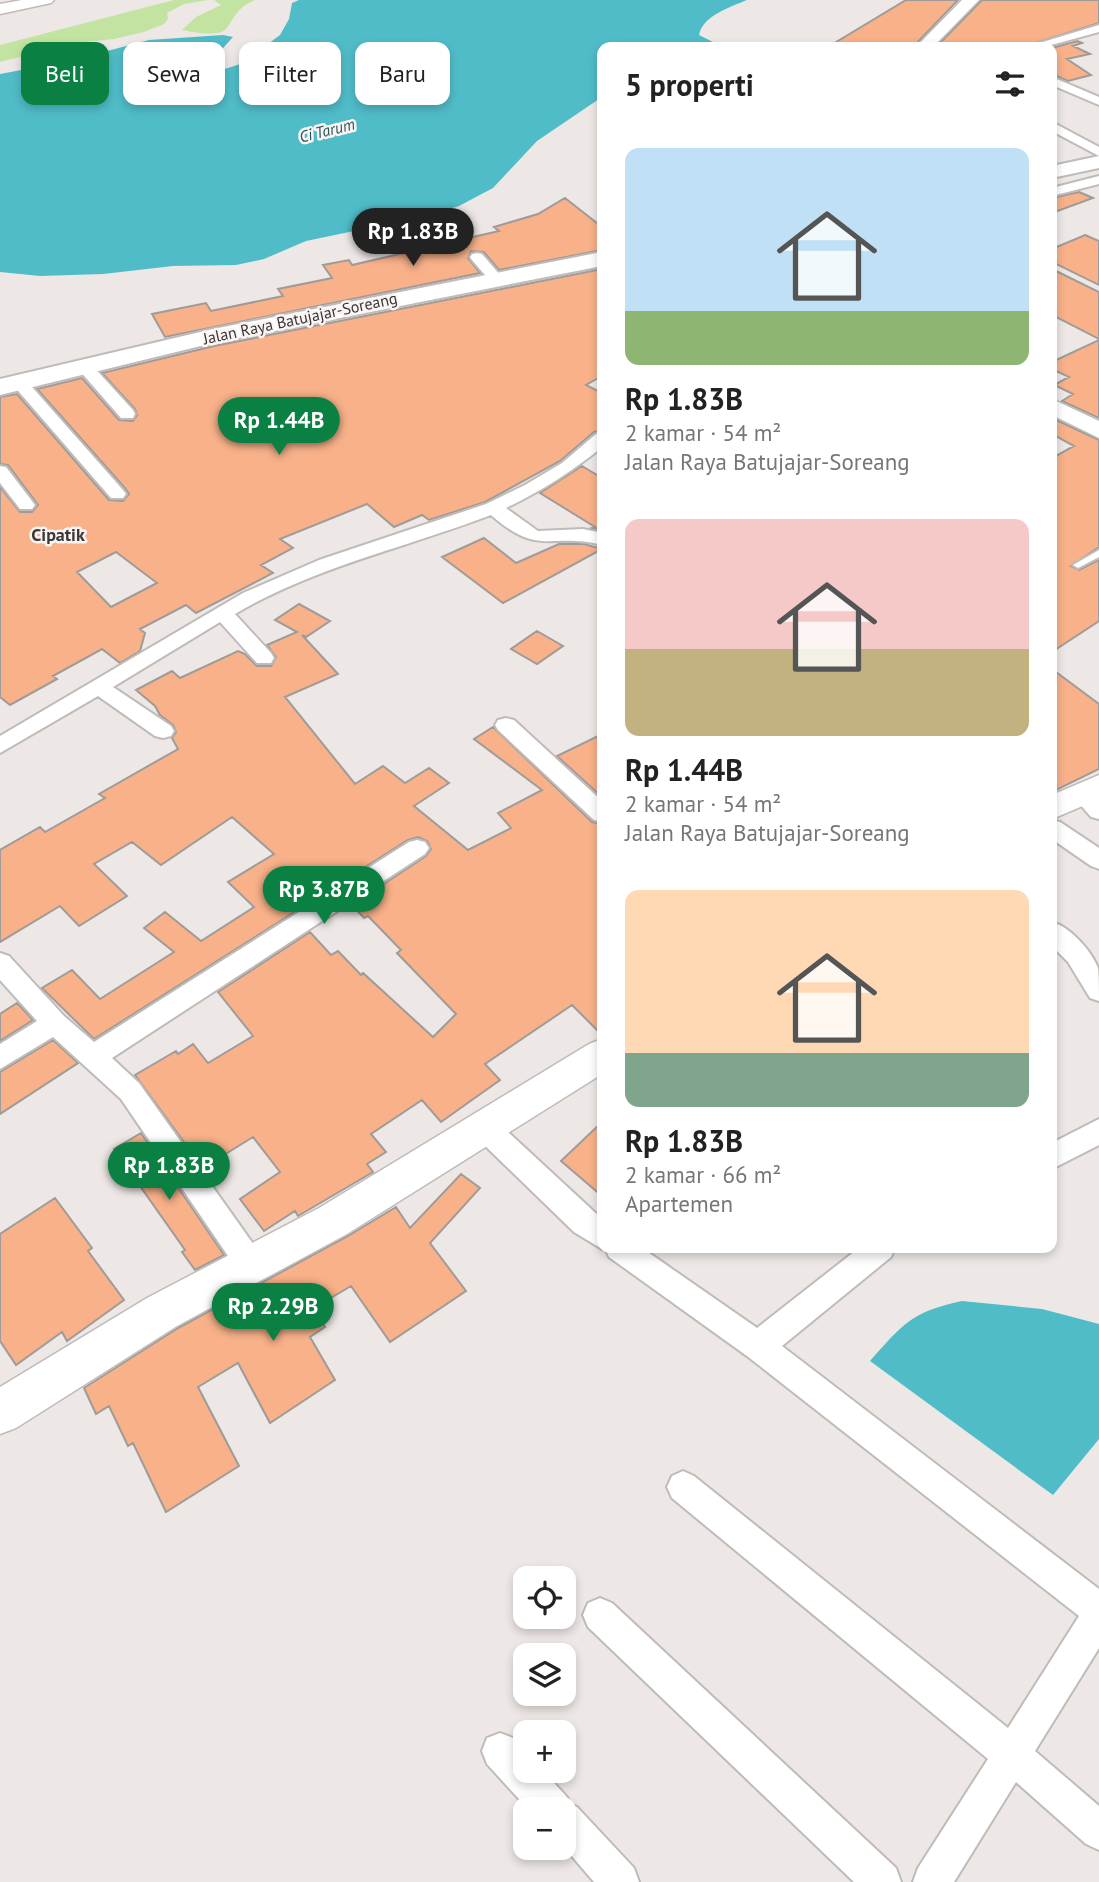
<!DOCTYPE html>
<html lang="id">
<meta charset="utf-8">
<style>
body{margin:0;font-family:"PT Sans",sans-serif;background:#f6f6f6;color:#222;height:100vh;display:flex;flex-direction:column;font-size:26px;white-space:nowrap}
*{box-sizing:border-box;margin:0}
p{font-size:23px;color:#767676}
.icon{flex:none;width:38px;height:38px;fill:none;stroke:currentColor;stroke-width:2;stroke-linecap:round;stroke-linejoin:round}
.map{position:relative;flex:1;overflow:hidden}
.sheet{position:absolute;left:597px;top:42px;width:460px;height:1211px;display:flex;flex-direction:column;background:#fff;border-radius:14px;box-shadow:0 4px 10px #0003}
.sheet>*{flex:none}
.hud{position:absolute;left:21px;top:42px;width:471px;height:63px;display:flex;gap:14px}
.buttons{position:absolute;left:513px;top:1566px;display:grid;gap:14px}
.buttons a{display:grid;place-items:center;width:63px;height:63px;border-radius:14px;background:#fff;box-shadow:0 4px 10px #0003;font-size:35px}
.price{position:absolute;translate:-50% -60px;padding:0 16px;border-radius:24px;background:#0b8043;color:#fff;font-size:23px;line-height:46px;filter:drop-shadow(0 2px 4px #0008)}
.price::after{content:'';position:absolute;left:50%;top:42px;width:21px;height:16px;margin-left:-10px;background:inherit;clip-path:polygon(0 0,100% 0,50% 100%)}
.price.selected{background:#222;color:#fff}
ul{padding:0;list-style:none}
li{display:grid;align-content:center;gap:14px;height:371px;padding:0 28px}
li span{display:grid;place-items:center;height:217px;border-radius:14px;color:#555}
li>.icon{margin-inline-start:auto}
span .icon{width:126px;height:126px;fill:#fffc;stroke-width:1}
li b{font-size:30px}
h2{display:flex;justify-content:space-between;align-items:center;height:84px;padding:0 28px;font-size:30px}
.tag{padding:0 24px;border-radius:14px;background:#fff;box-shadow:0 4px 10px #0003;font-size:24px;line-height:63px}
.tag.selected{background:#0b8043;color:#fff}
.map>svg:first-child{display:block}
.green{fill:#c3e4a0}
.water{fill:#50bcc8}
.building{fill:#f8b189;stroke:#9f9b99;stroke-width:2;fill-rule:evenodd}
.lines{fill:none;stroke-linecap:round;stroke-linejoin:round}
.lane-casing{stroke:#bfbbb8;stroke-width:4}
.street-casing{stroke:#bfbbb8;stroke-width:4}
.secondary-casing{stroke:#bfbbb8;stroke-width:3}
.highway-casing{stroke:#bfbbb8;stroke-width:4}
.lane{fill:#fff;fill-rule:evenodd}
.street{fill:#fff;fill-rule:evenodd}
.secondary{fill:#fff;fill-rule:evenodd}
.highway{fill:#fff;fill-rule:evenodd}
.labels{text-anchor:middle;stroke-width:5;stroke-linejoin:round;paint-order:stroke}
.far-water-label{font-size:16px;font-style:italic;fill:#29575d;stroke:#faf5f3}
.far-street-label{font-size:16px;fill:#383636;stroke:#faf5f3}
.far-quarter-label{font-size:18px;font-weight:bold;fill:#3d3938;stroke:#faf5f3}
</style>
<div class="map">
<svg width="1099" height="1882" viewBox="0 0 1099 1882">
<rect width="100%" height="100%" fill="#ede8e5"/>
<path class="green" d="M174 0H208L184 4 167 13 168 19 164 24 144 32 114 39 74 43 0 62V45Z
M214 0H255C239 7 236 14 227 28 219 38 193 32 182 30L196 17 221 5Z"/>
<path class="water" d="M299 0H747C731 7 703 15 699 35L723 47H602V97L537 141 493 188 459 206 426 216 306 241 264 259 236 265 173 266 103 274 40 276 0 272V74L69 61 149 40 223 35 233 37 215 57 198 71 206 75 253 60 260 50 280 35 289 19 292 3Z
M962 1301 1042 1309 1099 1324V1439L1053 1495 870 1361C903 1324 911 1312 962 1301Z"/>
<path class="building" d="M906 0H958L913 47H828Z
M982 0H1099V23L1023 47H936Z
M1077 41 1082 43 1073 46 1090 54 1067 59 1091 75 1068 81 1052 74V48Z
M1079 192 1093 198 1052 213V198Z
M565 198 602 227V250L499 270 484 252 471 251 468 258 480 273 165 337 152 314 206 303 211 311 283 296 278 289 332 278 323 265 349 260 352 265 499 231 494 227 538 214Z
M1085 235 1099 241V285L1052 262V249Z
M602 269V376L586 385 602 393V431L594 432 560 461 485 502 429 520 422 515 394 527 367 504 280 539 293 548 261 565 273 573 196 613 186 605 140 629 145 633 140 651 120 663 102 649 53 676 57 679 10 705 0 697V487L20 512H32L38 505 8 465 0 464V397L17 394 109 500 123 501 129 494 125 488 37 389 82 378 119 420 133 421 137 415 135 409 102 373 214 346ZM116 552 157 583 111 607 77 572Z
M1052 269 1099 292V339L1052 315Z
M1099 340V418L1062 401 1073 394 1054 385 1069 377 1052 369V362Z
M1052 418 1099 440V547L1071 566 1079 570 1099 560V621L1052 652V458L1074 446 1052 434Z
M582 466 602 478V530L592 528 595 527 540 493Z
M484 538 516 563 559 544H584L602 549 503 603 442 557Z
M299 604 330 621 306 637 302 635 338 674 285 697 355 784 383 766 405 783 429 768 449 783 414 806 468 850 511 828 498 813 542 790 474 739 493 727 592 822 602 824V1035L572 1005 485 1064 500 1080 441 1122 422 1100 371 1134 386 1152 367 1164 373 1172 298 1216 295 1211 264 1231 240 1199 280 1172 253 1137 203 1168 135 1075 176 1051 178 1054 193 1044 208 1063 253 1036 218 992 310 932 331 955 338 951 361 975 363 973 433 1037 456 1014 397 953 401 950 368 916 364 918 352 905 426 856 431 849 427 841 418 837 408 840 94 1039 42 988 72 970 100 999 174 952 144 928 165 912 201 941 254 907 228 882 274 854 232 817 161 865 132 842 94 864 127 896 79 926 60 906 0 942V850L40 827 45 832 105 798 99 794 178 749 172 738 176 732 173 725 160 715 155 706 136 690 172 671 180 678 238 651 245 654 257 666H271L276 657 267 645 297 632 275 620Z
M537 631 563 646 537 664 511 649Z
M1052 669 1099 704V769L1052 792Z
M602 734V797L557 756Z
M17 1003 33 1020 0 1041V1014Z
M53 1040 78 1063 0 1114V1072Z
M602 1122V1196L561 1161Z
M141 1133 224 1255 195 1270 182 1252 185 1250 114 1149Z
M461 1174 480 1188 430 1243 466 1291 390 1342 351 1286 314 1308 325 1327 310 1337 335 1380 270 1423 238 1363 198 1387 239 1466 166 1512 133 1443 128 1446 109 1406 96 1414 84 1388 178 1328 348 1236 396 1207 410 1228Z
M55 1198 92 1248 88 1251 124 1300 67 1341 62 1332 16 1365 0 1341V1234Z"/>
<g class="lines">
<g class="lane-casing">
<path id="lane" d="M1099 550V557L1078 568 1073 565Z"/>
</g>
<g class="street-casing">
<path id="street" d="M1099 25V32L1044 47H1026Z
M1052 77 1099 97V105L1052 85Z
M1052 122 1099 147V156L1052 131Z
M1099 176V184L1052 196V188Z
M477 253 482 254 501 276 503 279 501 282H491L472 260 470 257 472 254Z
M85 362 91 364 133 410 135 414 133 418H121L79 370 77 367 79 364Z
M19 377 25 379 123 490 126 494 123 498H111L13 385 11 382 13 379Z
M602 433V447C572 472 541 491 506 508L538 531 583 529 602 533V545C550 532 540 558 491 515 405 548 314 567 235 614L271 653 274 658 271 663H257L220 622 113 687 171 726 174 731 171 736 163 738 155 736 98 696 0 753V736L243 593 319 560 486 504 525 485 562 463 596 434Z
M0 466 6 467 32 501 35 505 32 509H20L0 483Z
M506 718 514 720 602 801V822L594 820 498 730 495 725 498 720Z
M1082 786 1090 788 1099 797V819L1091 817 1071 794 1074 788Z
M1052 820 1060 822 1099 848V869L1091 866 1052 839Z
M417 840 425 842 429 848 425 854 112 1058 139 1083 261 1255 266 1265 261 1275 251 1279 241 1275 121 1099 53 1037 0 1069V1044L37 1021 0 980V953L9 956 64 1016 94 1042 409 842Z
M1052 922C1070 927 1091 950 1098 968 1099 977 1099 991 1099 1001L1090 998 1068 962 1052 946Z
M485 1116 495 1120 602 1219V1248H642L757 1328 859 1248H895L891 1257 782 1346 1099 1589V1648L1035 1751 1099 1806V1850L1086 1844 1016 1782 954 1882H913L918 1868 988 1759 672 1498 667 1487 672 1476 683 1471 694 1476 1008 1728 1079 1616 747 1356 609 1257 605 1248 602 1249 574 1232 475 1136 471 1128 475 1120Z
M1099 1119V1145L1052 1169V1143Z
M600 1598 612 1603 896 1868 901 1882H854L588 1627 583 1615 588 1603Z
M500 1733 513 1738 525 1751V1771H543L567 1797 570 1804 577 1807 634 1868 639 1882H594L564 1847V1810H529L487 1764 482 1751 487 1738Z"/>
</g>
<g class="secondary-casing">
<path id="secondary" d="M22 0H54L51 3 0 14V4Z
M962 0H979L933 47H916Z
M1052 399 1099 421V438L1052 415Z
M1099 775V799L1052 819V795Z
M602 1039V1074L347 1234 177 1326 16 1428 0 1434V1387L147 1298 319 1208 589 1044Z"/>
</g>
<g class="highway-casing">
<path id="highway" d="M1099 156V168L1052 178V166Z
M602 252V266L213 343 0 395V379L213 329Z"/>
</g>
<use href="#lane" class="lane"/>
<use href="#street" class="street"/>
<use href="#secondary" class="secondary"/>
<use href="#highway" class="highway"/>
</g>
<g class="labels">
<g class="far-water-label">
<text transform="translate(327 130) rotate(-14)" y="6">Ci Tarum</text>
</g>
<g class="far-street-label">
<text transform="translate(300 318) rotate(-12)" y="6">Jalan Raya Batujajar-Soreang</text>
</g>
<g class="far-quarter-label">
<text x="58" y="541">Cipatik</text>
</g>
</g>
</svg>
<div class="buttons">
<a><svg class="icon" aria-label="locate" viewBox="0 0 24 24"><circle cx="12" cy="12" r="6"/><path d="M12 2v4M12 18v4M2 12h4M18 12h4"/></svg></a>
<a><svg class="icon" aria-label="layers" viewBox="0 0 24 24"><path d="M12 4l9 5-9 5-9-5zM3 14l9 5 9-5"/></svg></a>
<a>+</a>
<a>−</a>
</div>
<b class="price selected" style="left:413px;top:268px">Rp 1.83B</b>
<b class="price" style="left:279px;top:457px">Rp 1.44B</b>
<b class="price" style="left:324px;top:926px">Rp 3.87B</b>
<b class="price" style="left:169px;top:1202px">Rp 1.83B</b>
<b class="price" style="left:273px;top:1343px">Rp 2.29B</b>
<div class="hud">
<a class="tag selected">Beli</a>
<a class="tag">Sewa</a>
<a class="tag">Filter</a>
<a class="tag">Baru</a>
</div>
<section class="sheet">
<h2>5 properti<svg class="icon" aria-label="filters" viewBox="0 0 24 24"><path d="M4 7h16M4 17h16"/><circle cx="9" cy="7" r="2"/><circle cx="15" cy="17" r="2"/></svg></h2>
<ul>
<li><span style="background:linear-gradient(#bfe0f5 75%,#8fb573 0)"><svg class="icon" aria-label="home" viewBox="0 0 24 24"><path d="M3 11l9-7 9 7M6 9v11h12V9"/></svg></span><div><b>Rp 1.83B</b><p>2 kamar · 54 m²</p><p>Jalan Raya Batujajar-Soreang</p></div></li>
<li><span style="background:linear-gradient(#f6c9c9 60%,#c2b280 0)"><svg class="icon" aria-label="home" viewBox="0 0 24 24"><path d="M3 11l9-7 9 7M6 9v11h12V9"/></svg></span><div><b>Rp 1.44B</b><p>2 kamar · 54 m²</p><p>Jalan Raya Batujajar-Soreang</p></div></li>
<li><span style="background:linear-gradient(#ffd9b3 75%,#7fa58c 0)"><svg class="icon" aria-label="home" viewBox="0 0 24 24"><path d="M3 11l9-7 9 7M6 9v11h12V9"/></svg></span><div><b>Rp 1.83B</b><p>2 kamar · 66 m²</p><p>Apartemen</p></div></li>
</ul>
</section>
</div>
